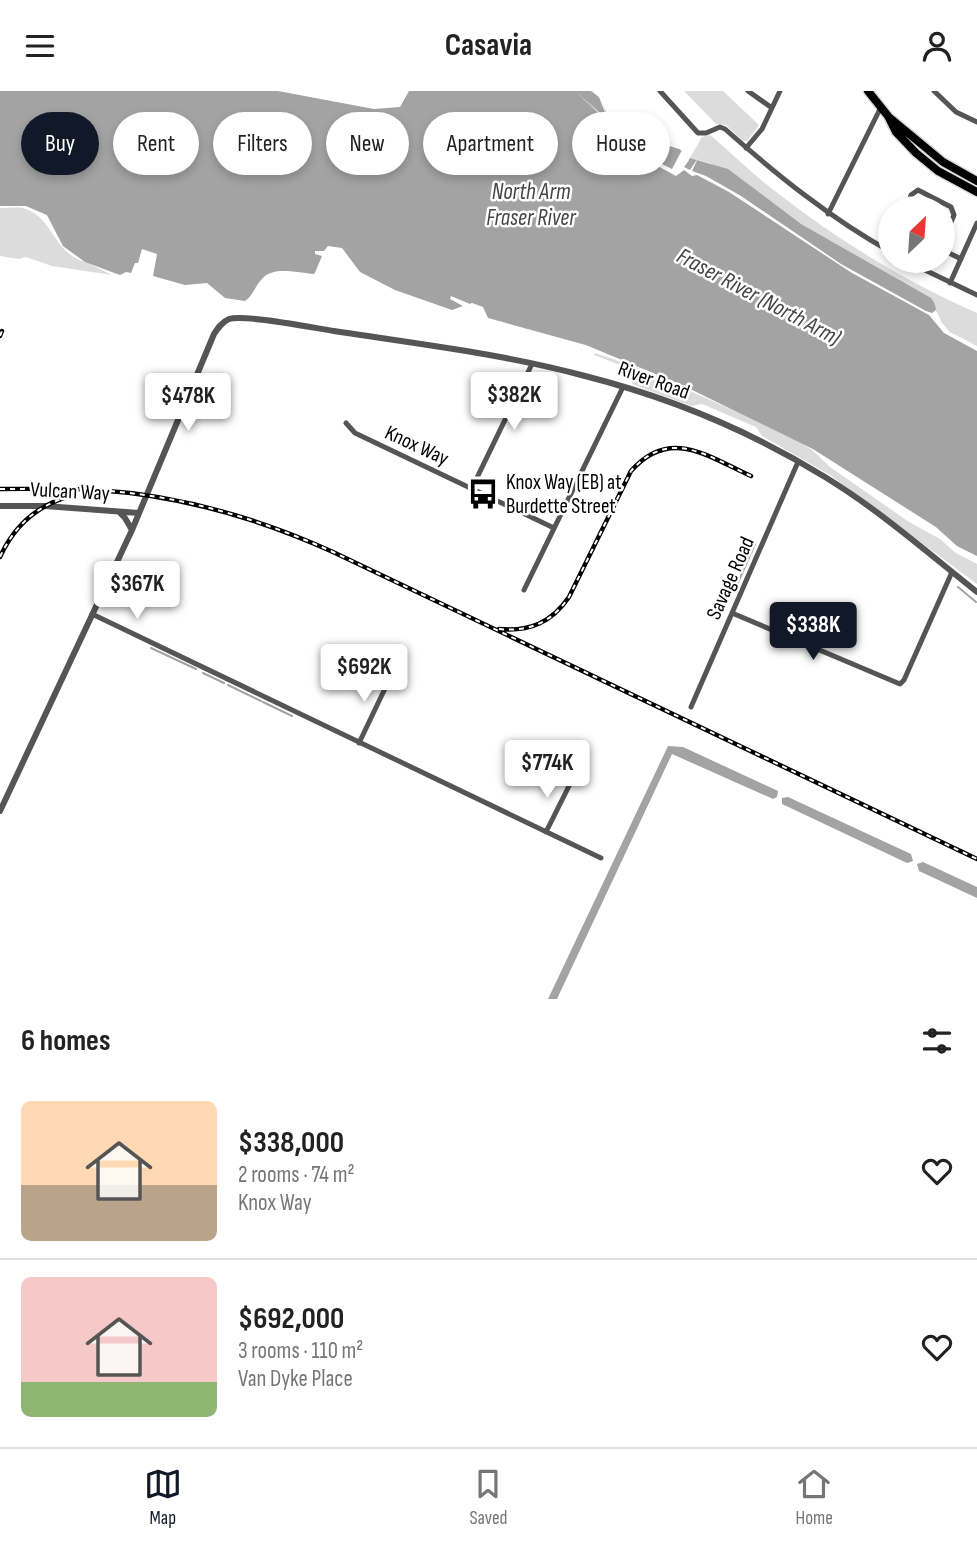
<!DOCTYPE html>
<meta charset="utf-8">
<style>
body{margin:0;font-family:"Sofia Sans Condensed",sans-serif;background:#f6f6f6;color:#222;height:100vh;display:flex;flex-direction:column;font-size:26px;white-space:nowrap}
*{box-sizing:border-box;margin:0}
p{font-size:23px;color:#767676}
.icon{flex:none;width:38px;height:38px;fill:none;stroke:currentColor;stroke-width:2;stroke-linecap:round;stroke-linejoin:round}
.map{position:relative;height:908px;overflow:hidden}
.panel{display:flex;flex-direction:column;background:#fff;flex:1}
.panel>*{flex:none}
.hud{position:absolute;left:21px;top:21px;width:936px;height:63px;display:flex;gap:14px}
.needle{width:46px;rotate:25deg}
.fabs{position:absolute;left:878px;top:105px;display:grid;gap:14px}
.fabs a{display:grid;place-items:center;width:77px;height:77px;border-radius:50%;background:#fff;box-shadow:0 4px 10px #0003;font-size:35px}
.price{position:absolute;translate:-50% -60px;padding:0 16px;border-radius:7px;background:#fff;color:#222;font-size:23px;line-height:46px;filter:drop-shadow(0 2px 4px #0008)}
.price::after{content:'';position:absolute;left:50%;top:42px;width:21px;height:16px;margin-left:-10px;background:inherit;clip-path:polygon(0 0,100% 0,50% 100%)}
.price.selected{background:#111827;color:#fff}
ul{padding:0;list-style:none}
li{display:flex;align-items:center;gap:21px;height:175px;padding:0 21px}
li+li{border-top:2px solid #e0e0e0}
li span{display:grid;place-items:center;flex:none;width:196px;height:140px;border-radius:10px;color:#555}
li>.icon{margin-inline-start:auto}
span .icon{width:84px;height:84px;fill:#fffc;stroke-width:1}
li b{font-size:30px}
h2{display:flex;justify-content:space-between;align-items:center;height:84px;padding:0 21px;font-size:30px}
.chip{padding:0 24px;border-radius:32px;background:#fff;box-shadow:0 4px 10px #0003;font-size:24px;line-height:63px}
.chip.selected{background:#111827;color:#fff}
header{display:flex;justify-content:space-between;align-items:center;height:91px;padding:0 21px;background:#fff;font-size:32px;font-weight:700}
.dock{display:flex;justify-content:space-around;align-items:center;height:98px;border-top:2px solid #e0e0e0;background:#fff;font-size:19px;color:#767676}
.dock a{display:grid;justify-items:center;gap:4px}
.dock .selected{color:#111827}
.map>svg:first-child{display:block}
.green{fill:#dcdcdc}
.water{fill:#a3a3a3}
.pier{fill:#fff}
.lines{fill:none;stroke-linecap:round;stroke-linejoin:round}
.stream{stroke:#a3a3a3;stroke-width:2}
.primary-casing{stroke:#dbdbdb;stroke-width:11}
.minor{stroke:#555;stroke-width:5}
.tertiary{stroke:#555;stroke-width:6}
.primary{stroke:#000;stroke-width:8}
.rail-casing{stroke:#000;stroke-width:4.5}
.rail{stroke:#fff;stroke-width:2;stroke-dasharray:5;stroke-linecap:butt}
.labels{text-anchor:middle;stroke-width:5;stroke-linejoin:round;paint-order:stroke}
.street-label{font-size:21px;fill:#000;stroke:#fff}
.poi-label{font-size:21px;fill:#000;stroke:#fff;text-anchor:start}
.water-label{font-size:23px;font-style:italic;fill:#444;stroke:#fff}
</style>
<header><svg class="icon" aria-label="menu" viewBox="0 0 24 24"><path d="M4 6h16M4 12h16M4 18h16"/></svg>Casavia<svg class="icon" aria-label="person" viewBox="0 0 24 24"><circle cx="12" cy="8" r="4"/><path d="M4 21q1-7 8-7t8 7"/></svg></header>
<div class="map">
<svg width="977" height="908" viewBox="0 0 977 908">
<rect width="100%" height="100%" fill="#fff"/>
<path class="green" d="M684 0H723L759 34 747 50H743L726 34 716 33Z
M710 44C732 62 752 83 775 100 837 149 905 190 977 222V255L956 245 710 72 690 67 702 46Z
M38 111 117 183 86 171 112 184 52 175 26 166 19 168 0 165V117C7 117 16 116 23 117 54 126 52 161 85 171L63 155 47 124 26 115H0Z
M547 226 784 322 977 465 957 455 936 436 813 358 799 352 811 358 830 376 909 431 940 448 956 462 977 473V493L830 384 762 345 756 336 702 313 691 315 632 293 633 279 594 264 595 262 636 276 742 323 682 294 586 254 505 232Z"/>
<path class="water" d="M0 0H278L374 18 400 16 409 0H593C607 9 604 32 621 40 639 50 668 43 683 61L672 80 676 83H679L690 67 728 78 801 133 931 207C937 214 935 220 939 228 947 243 963 248 977 255V465L957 455 936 436 813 358 682 294 586 254 488 227 483 216 472 212 452 220C426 211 396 204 373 191 355 181 348 163 329 158L324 172 314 183C299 182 274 175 263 187 255 194 254 204 245 210L225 207 207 192 185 194 153 185 157 163 142 158 138 172H135L131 182 126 181 120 184 85 171 63 155 47 124 26 115H0Z
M668 655 683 656 778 700 777 706 773 708 672 663 557 908H548Z
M788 706 911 763 913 770 907 772 782 713V707Z
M923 771 977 796V807L919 780 917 773Z"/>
<path class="pier" d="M575 0 608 29 599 6 591 0 599 1 606 22 613 34 628 43 639 57 652 68 672 78 682 59 636 44 654 46 681 56 684 64 674 80 677 82 687 68 689 69 684 76 690 79 698 67 692 80 706 85 741 105 841 173 926 220 932 222 936 219 942 232 950 241 977 255V260L944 242 929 224 852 182 729 101 697 84 692 85 684 79 676 85 654 73Z
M328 155 342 157 360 181 395 199 452 219 463 215 450 208 451 205 470 213 456 221H447L396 203 373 193 357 181 336 161 329 160 322 178 314 184 322 165 315 163V160H324Z"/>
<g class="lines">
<path class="stream" d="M736 496 755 453
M958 496 976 511
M151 557 196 578
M203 582 224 592
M228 594 261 610
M263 611 292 625"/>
<g class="primary-casing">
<path id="primary" d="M868 0 888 25 896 41 916 62 938 80 977 101
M890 27 943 71 977 90"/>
</g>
<path class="minor" d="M660 0 698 42H706L720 36 725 38C777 84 830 127 891 161
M748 0 772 17
M934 0 956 21 977 31
M746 57 762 38 780 0
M908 117 911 104 918 99 951 116 954 124 943 150
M828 123 881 16
M943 159 961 168
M906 170 977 204
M950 192 977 132
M346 332 355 342 554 437
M472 397 532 273
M524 499 623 296
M732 522 900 593 904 589 952 481
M92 523 601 767
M691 616 798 371
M359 652 391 585
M566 679a10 10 0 1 1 20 0a10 10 0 1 1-20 0Z
M546 741 572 689"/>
<path class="tertiary" d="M0 415H45L139 422
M119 421 125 427 132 439
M0 720 132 439 214 243C218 237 222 231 229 228 245 223 314 237 334 240 418 253 504 263 585 285 668 306 752 341 825 386 879 419 927 461 977 501"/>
<use href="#primary" class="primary"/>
<g class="rail-casing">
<path id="rail" d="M0 245 2 240
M0 398C32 398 64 397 96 399 179 404 258 427 333 461L977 768
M0 466C15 433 40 412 75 404
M499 538C530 541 552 531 569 506L631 380C670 336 707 365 751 385"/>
</g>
<use href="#rail" class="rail"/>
</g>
<defs>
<g id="bus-bare" transform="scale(2.415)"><path d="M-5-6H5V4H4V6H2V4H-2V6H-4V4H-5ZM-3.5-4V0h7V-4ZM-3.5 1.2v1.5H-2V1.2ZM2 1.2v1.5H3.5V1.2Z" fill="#000" stroke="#fff" stroke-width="2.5" paint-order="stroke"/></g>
</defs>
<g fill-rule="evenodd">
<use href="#bus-bare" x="483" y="403"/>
</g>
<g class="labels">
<g class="street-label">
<text transform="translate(654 289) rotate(20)" y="7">River Road</text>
<text transform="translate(417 354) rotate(25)" y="7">Knox Way</text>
<text transform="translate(70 400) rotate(3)" y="7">Vulcan Way</text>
<text transform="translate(730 487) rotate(-66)" y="7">Savage Road</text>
</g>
<g class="poi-label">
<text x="506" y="398">Knox Way (EB) at<tspan x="506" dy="24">Burdette Street</tspan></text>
</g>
<g class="water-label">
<text x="531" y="108">North Arm<tspan x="531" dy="26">Fraser River</tspan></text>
<text transform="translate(759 205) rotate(28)" y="8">Fraser River (North Arm)</text>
</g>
</g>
</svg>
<div class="fabs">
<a><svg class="needle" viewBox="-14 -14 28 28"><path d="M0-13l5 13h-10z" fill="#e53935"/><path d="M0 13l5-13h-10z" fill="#767676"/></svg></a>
</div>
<b class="price" style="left:514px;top:341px">$382K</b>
<b class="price" style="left:188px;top:342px">$478K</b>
<b class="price" style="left:137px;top:530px">$367K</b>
<b class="price selected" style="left:813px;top:571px">$338K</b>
<b class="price" style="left:364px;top:613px">$692K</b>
<b class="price" style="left:547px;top:709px">$774K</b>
<div class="hud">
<a class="chip selected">Buy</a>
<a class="chip">Rent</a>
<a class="chip">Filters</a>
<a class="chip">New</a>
<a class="chip">Apartment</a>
<a class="chip">House</a>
</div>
</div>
<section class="panel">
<h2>6 homes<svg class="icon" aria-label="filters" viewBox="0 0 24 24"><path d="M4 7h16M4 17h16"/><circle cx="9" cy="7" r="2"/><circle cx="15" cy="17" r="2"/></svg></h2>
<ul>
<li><span style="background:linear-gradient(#ffd9b3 60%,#b9a48a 0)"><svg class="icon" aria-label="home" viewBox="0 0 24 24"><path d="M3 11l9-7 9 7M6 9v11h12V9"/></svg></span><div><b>$338,000</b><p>2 rooms · 74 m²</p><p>Knox Way</p></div><svg class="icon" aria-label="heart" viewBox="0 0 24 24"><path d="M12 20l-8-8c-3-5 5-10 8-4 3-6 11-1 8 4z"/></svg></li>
<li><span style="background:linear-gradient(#f6c9c9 75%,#8fb573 0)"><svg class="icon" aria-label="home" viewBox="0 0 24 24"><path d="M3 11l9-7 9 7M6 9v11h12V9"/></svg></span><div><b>$692,000</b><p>3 rooms · 110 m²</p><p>Van Dyke Place</p></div><svg class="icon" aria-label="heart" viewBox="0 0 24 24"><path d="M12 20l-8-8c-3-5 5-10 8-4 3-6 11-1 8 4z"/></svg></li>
</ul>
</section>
<nav class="dock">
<a class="selected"><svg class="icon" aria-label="map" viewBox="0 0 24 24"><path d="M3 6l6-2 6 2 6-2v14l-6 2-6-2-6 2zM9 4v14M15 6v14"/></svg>Map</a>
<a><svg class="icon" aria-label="saved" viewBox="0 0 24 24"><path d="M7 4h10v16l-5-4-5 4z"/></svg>Saved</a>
<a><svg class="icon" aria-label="home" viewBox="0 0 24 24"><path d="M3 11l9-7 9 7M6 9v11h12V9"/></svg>Home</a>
</nav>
